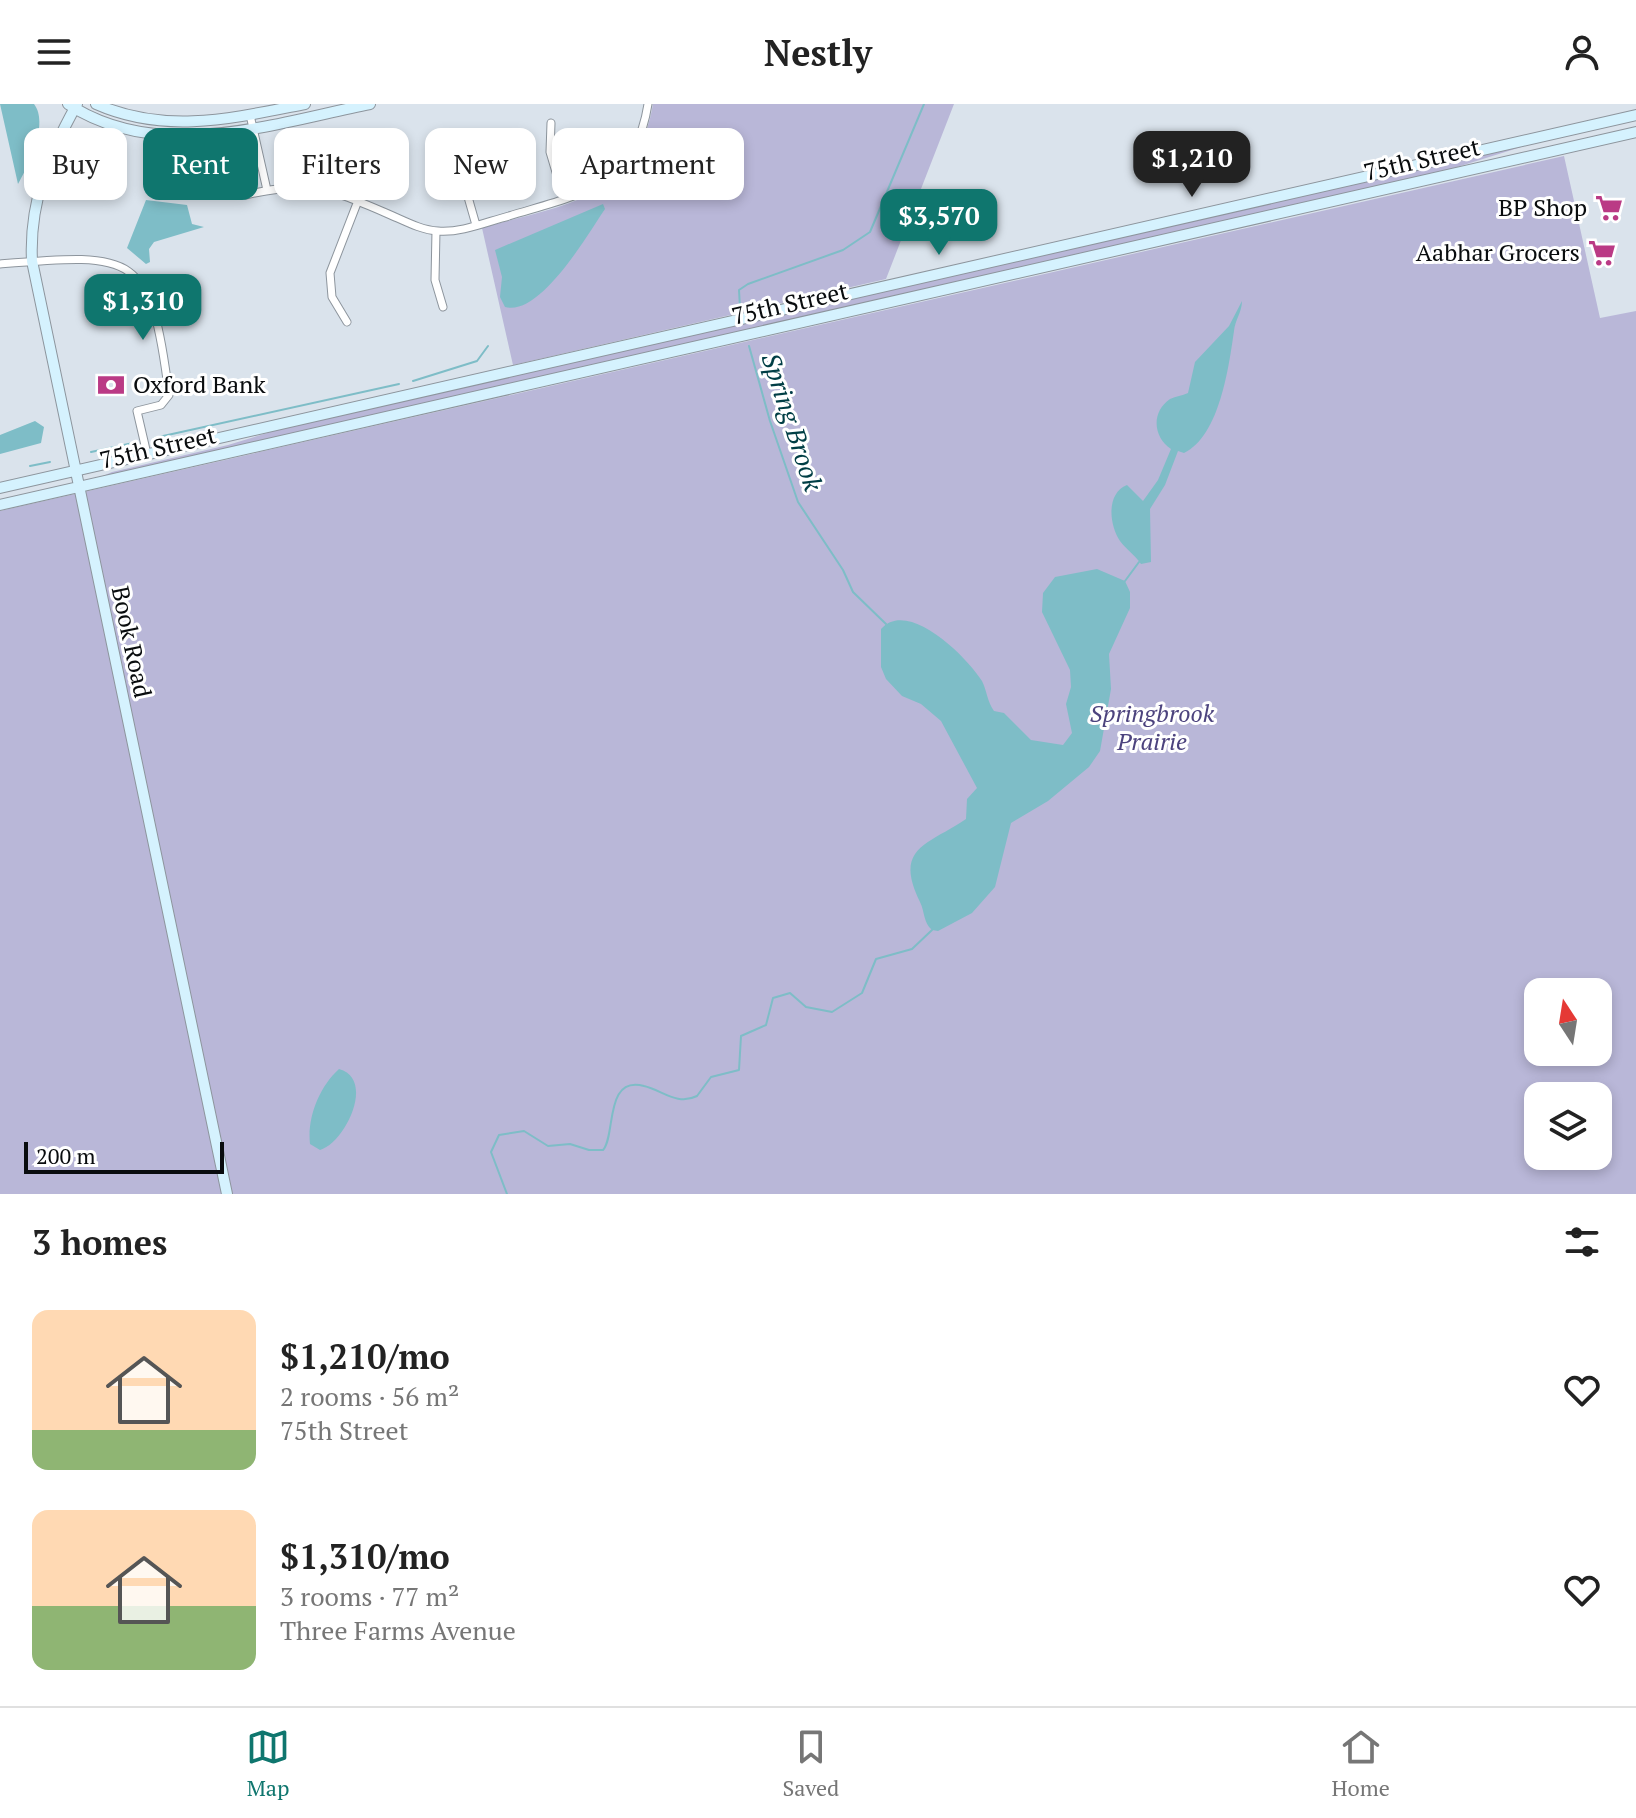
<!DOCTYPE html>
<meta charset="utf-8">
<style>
body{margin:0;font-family:"PT Serif",serif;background:#f6f6f6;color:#222;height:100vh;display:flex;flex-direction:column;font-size:30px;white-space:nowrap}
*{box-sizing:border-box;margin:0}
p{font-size:26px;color:#767676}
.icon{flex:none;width:44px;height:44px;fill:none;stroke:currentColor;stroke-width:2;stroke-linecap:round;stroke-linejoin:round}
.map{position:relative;height:1090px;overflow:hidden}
.sheet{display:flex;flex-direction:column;background:#fff;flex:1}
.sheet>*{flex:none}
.top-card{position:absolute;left:24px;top:24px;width:800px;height:72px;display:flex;gap:16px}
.needle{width:52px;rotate:348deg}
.buttons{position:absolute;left:1524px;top:874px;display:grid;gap:16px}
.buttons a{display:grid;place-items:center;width:88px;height:88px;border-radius:16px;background:#fff;box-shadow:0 4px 12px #0003;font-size:40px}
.scale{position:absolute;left:24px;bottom:20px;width:200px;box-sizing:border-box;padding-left:8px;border:4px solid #090c0e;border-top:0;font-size:22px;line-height:28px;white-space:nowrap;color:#090c0e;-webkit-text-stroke:6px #fff;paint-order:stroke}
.price{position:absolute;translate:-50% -68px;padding:0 18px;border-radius:16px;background:#0f766e;color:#fff;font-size:26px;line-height:52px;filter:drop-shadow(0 2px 4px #0008)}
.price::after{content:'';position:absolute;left:50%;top:48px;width:24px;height:18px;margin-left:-12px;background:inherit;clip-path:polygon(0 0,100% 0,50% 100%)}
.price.active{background:#222;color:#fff}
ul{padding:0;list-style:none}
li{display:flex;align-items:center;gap:24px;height:200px;padding:0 32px}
li span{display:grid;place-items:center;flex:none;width:224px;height:160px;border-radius:16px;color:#555}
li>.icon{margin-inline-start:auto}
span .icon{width:96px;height:96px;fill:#fffc;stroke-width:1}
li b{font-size:34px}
h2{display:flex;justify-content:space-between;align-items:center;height:96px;padding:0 32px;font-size:34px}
.tag{padding:0 28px;border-radius:16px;background:#fff;box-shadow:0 4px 12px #0003;font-size:28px;line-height:72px}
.tag.active{background:#0f766e;color:#fff}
header{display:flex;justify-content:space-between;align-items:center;height:104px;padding:0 32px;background:#fff;font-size:36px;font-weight:600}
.tabs{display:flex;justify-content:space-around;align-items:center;height:112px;border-top:2px solid #e0e0e0;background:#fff;font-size:22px;color:#767676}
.tabs a{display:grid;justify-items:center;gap:4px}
.tabs .active{color:#0f766e}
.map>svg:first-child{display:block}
.green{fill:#b9b7d8;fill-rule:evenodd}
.water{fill:#7ebdc7}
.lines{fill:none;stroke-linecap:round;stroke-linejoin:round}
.stream{stroke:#7ebdc7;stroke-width:2}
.street-casing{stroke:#8d959d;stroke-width:9}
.secondary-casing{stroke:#8d959d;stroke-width:12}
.street{stroke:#fff;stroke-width:7}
.secondary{stroke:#d5f2fe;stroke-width:10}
.labels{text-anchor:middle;stroke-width:6;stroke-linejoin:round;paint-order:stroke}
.street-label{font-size:24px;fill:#090c0e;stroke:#fff}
.poi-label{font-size:24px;fill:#090c0e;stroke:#fff;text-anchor:end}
.park-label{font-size:24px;font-style:italic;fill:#4c437e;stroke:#fff}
.water-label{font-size:26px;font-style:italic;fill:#003e45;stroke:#fff}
</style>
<header><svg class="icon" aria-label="menu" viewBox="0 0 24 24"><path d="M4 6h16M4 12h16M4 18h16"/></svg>Nestly<svg class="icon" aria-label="person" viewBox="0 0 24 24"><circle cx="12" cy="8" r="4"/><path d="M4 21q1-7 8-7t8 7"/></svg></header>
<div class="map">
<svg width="1636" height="1090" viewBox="0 0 1636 1090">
<rect width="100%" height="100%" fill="#dae3ec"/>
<path class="green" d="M653 0H954L886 175 513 261 482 124C560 101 637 97 653 0Z
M1547 35 1438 69 96 375 112 368 228 341 294 321Z
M1564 52 1600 214 1636 207V1090H0V407ZM1538 888H1598V948H1538ZM1538 992H1598V1052H1538Z"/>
<path class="water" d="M0 0H34C49 19 29 61 18 80Z
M146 96 187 101 192 120 204 123 154 138 149 145 150 158 146 160 127 144Z
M603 100 605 105C588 130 540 213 505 203L500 193 502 173 495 146Z
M1242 197C1242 208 1235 216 1234 227 1229 261 1220 332 1184 349L1178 347 1165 381 1150 405 1151 458 1141 460C1135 451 1126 445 1120 437 1109 421 1106 389 1127 381L1143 397 1158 376 1171 345C1153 333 1151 308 1170 295 1176 292 1182 292 1188 289L1195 258 1229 222Z
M35 317 44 323 41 339 0 350V331Z
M1097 465 1125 477 1130 488V504L1109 550 1111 585 1100 647 1089 663 1048 697 1011 719 995 783 972 809 938 827 932 826C923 818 925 808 920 798 893 743 928 741 966 715L967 695 977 684 941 617 921 600 902 592 886 575 881 563V525C908 494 967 553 982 577 987 587 987 597 994 607L1004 609 1031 636 1063 641 1072 629 1066 600 1071 583 1070 566 1042 508 1043 489 1055 473Z
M339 965C376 975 345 1039 320 1046L310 1040C307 1014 319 983 339 965Z"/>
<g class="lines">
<path class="stream" d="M740 204 739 186 748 180 843 146 870 128 924 0
M749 242 770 317 798 398 843 466 853 488 886 520
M413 277 477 257 488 242
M154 334 399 280
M91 348 133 339
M30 362 50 358
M1125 477 1139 458
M507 1090 491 1048 499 1031 524 1027 548 1042 570 1040 589 1046H603C616 1032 604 971 644 982 662 986 677 1002 697 992L711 973 739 966 741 932 766 921 773 894 790 889 806 903 832 908 862 889 876 855 912 845 932 826"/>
<g class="street-casing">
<path id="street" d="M250 11 267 86
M551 19 550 48 564 95
M462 43V72L476 121
M246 91C309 76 328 84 386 109 403 116 420 126 438 127 461 129 486 118 509 112 578 91 635 84 648 0
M436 127 435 176 443 203
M0 160C135 149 151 147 169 291L161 301 137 307 147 350
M347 218 332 193 330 169 373 58"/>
</g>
<g class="secondary-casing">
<path id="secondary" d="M68 0C159 60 274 19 370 0
M77 0C49 50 29 98 32 157L227 1090
M96 0C166 31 234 14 305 0
M0 384 1636 11
M0 401 1636 28"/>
</g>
<use href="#street" class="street"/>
<use href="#secondary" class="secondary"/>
</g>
<defs>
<g id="supermarket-bare" transform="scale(2.16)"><path d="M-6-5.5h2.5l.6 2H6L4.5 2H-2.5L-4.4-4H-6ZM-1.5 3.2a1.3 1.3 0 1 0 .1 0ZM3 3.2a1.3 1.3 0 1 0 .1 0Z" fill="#ba3a85" stroke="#fff" stroke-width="2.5" paint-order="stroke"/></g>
<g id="bank-bare" transform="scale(2.16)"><path d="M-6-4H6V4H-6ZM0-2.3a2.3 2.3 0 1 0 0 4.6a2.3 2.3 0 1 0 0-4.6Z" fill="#ba3a85" stroke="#fff" stroke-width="2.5" paint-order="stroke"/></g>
</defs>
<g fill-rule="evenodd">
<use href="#supermarket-bare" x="1609" y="104"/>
<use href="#supermarket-bare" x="1602" y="149"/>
<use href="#bank-bare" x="111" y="281"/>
</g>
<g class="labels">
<g class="street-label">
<text transform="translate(1422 56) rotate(-13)" y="8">75th Street</text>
<text transform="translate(790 200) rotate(-13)" y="8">75th Street</text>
<text transform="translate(158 344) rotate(-13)" y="8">75th Street</text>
<text transform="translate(131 538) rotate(78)" y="8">Book Road</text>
</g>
<g class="poi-label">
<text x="1587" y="112">BP Shop</text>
<text x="1580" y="157">Aabhar Grocers</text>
<text x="133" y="289" text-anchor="start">Oxford Bank</text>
</g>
<g class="park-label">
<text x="1152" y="618">Springbrook<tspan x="1152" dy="28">Prairie</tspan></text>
</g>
<g class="water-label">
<text transform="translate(792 318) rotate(72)" y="9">Spring Brook</text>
</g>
</g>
</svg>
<div class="buttons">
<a><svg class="needle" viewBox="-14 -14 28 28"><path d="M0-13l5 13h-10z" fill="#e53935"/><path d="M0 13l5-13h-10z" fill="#767676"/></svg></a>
<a><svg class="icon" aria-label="layers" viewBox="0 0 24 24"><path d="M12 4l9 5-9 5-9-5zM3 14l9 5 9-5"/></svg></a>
</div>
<div class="scale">200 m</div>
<b class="price active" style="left:1192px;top:95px">$1,210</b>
<b class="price" style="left:939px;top:153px">$3,570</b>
<b class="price" style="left:143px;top:238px">$1,310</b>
<div class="top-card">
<a class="tag">Buy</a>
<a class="tag active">Rent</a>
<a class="tag">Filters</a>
<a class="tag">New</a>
<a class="tag">Apartment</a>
</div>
</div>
<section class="sheet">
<h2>3 homes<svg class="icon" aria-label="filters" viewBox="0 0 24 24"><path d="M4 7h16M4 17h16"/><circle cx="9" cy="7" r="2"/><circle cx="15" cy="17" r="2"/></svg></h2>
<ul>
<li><span style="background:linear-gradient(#ffd9b3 75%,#8fb573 0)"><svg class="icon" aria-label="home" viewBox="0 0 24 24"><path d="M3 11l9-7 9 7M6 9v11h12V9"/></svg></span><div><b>$1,210/mo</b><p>2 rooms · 56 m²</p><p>75th Street</p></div><svg class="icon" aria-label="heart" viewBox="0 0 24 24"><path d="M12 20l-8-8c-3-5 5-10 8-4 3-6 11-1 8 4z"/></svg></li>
<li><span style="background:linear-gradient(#ffd9b3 60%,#8fb573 0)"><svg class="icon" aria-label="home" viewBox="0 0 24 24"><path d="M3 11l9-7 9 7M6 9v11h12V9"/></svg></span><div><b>$1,310/mo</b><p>3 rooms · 77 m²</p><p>Three Farms Avenue</p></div><svg class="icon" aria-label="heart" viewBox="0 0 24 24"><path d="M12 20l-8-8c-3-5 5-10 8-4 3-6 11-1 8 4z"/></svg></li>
</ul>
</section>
<nav class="tabs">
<a class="active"><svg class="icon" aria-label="map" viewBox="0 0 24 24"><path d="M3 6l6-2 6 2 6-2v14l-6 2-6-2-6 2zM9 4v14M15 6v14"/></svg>Map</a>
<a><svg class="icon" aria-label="saved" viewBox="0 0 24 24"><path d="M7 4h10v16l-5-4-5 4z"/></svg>Saved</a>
<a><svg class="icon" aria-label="home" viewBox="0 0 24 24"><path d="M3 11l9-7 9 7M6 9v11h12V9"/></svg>Home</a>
</nav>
